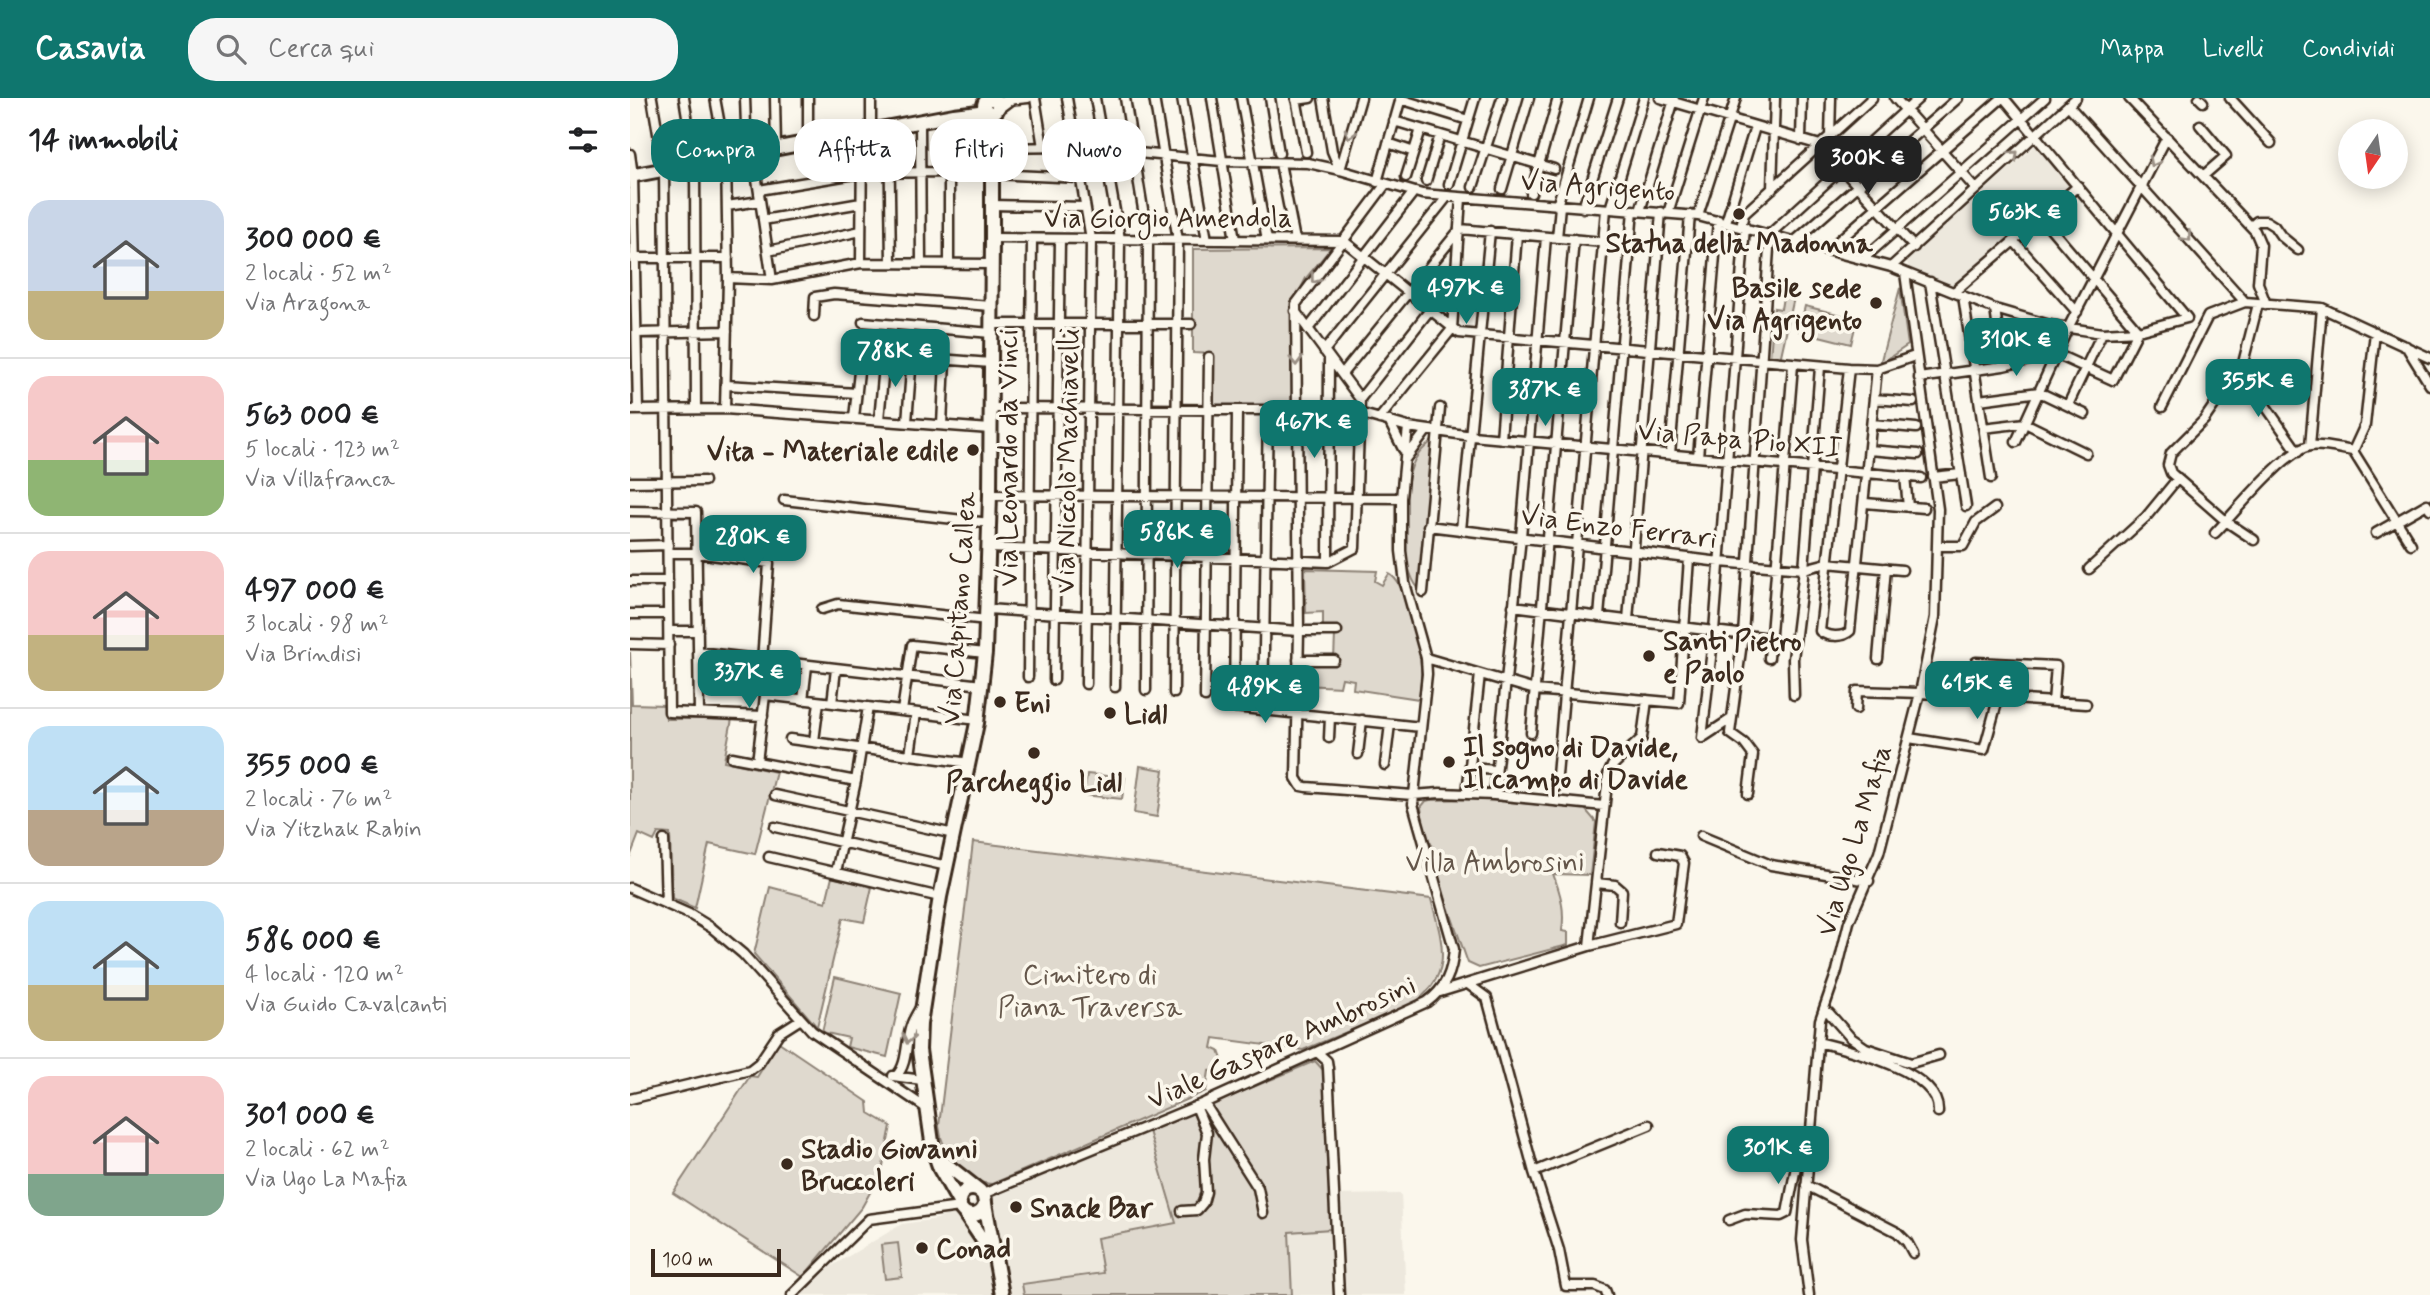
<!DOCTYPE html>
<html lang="it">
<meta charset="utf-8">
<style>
body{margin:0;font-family:Mynerve,sans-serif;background:#f6f6f6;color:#202124;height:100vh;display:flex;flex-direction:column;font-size:26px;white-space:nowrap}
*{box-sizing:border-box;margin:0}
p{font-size:23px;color:#757577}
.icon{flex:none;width:38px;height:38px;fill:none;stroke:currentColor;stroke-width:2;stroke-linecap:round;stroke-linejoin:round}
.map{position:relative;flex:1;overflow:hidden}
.side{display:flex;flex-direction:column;background:#fff;width:630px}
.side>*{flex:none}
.hud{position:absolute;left:21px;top:21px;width:665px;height:63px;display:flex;gap:14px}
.needle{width:46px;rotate:193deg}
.buttons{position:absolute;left:1708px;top:21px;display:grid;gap:14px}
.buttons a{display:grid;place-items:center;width:70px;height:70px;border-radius:50%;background:#fff;box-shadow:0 4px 18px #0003;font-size:35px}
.scale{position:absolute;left:21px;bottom:18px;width:130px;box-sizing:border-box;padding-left:7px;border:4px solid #3b2a1e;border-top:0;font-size:19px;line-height:24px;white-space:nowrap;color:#3b2a1e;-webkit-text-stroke:5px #fbf7ec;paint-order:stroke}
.price{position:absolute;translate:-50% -60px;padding:0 16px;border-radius:14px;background:#0f766e;color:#fff;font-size:23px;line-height:46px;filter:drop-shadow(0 2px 4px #0008)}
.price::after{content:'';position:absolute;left:50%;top:42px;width:21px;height:16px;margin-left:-10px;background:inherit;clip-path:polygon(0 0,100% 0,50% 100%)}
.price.selected{background:#222;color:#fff}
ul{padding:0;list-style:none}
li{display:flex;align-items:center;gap:21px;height:175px;padding:0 28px}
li+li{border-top:2px solid #e0e0e0}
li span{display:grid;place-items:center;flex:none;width:196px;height:140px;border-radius:21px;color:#555}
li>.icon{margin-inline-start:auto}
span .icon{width:84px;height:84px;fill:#fffc;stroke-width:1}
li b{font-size:30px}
h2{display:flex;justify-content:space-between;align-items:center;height:84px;padding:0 28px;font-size:30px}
.pill{padding:0 24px;border-radius:28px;background:#fff;box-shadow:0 4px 18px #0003;font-size:24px;line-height:63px}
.pill.selected{background:#0f766e;color:#fff}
header{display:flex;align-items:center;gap:42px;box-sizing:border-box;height:98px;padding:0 35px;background:#0f766e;color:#fff}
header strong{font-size:33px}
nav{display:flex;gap:38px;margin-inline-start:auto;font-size:24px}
.search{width:490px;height:63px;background:#f6f6f6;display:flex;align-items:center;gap:18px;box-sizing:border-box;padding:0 24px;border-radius:28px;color:#757577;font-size:26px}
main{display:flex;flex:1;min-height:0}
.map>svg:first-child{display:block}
.built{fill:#ede8dd}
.green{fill:#dfd9ce;stroke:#8d8276;stroke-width:2}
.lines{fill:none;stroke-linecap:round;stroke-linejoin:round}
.minor-casing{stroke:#3b2a1e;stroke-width:13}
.secondary-casing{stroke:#3b2a1e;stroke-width:18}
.primary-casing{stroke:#3b2a1e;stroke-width:18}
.minor{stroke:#fbf7ec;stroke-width:8}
.secondary{stroke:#fbf7ec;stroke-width:12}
.primary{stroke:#fbf7ec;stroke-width:12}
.oneway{stroke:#9b9085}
.poi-dot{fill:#3b2a1e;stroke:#fbf7ec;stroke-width:2.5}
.labels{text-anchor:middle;stroke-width:7;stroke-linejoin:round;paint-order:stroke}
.street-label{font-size:28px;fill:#3b2a1e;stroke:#fbf7ec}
.poi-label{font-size:28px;font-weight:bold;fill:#3b2a1e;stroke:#fbf7ec;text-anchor:start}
.park-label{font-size:28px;fill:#64564a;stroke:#fbf7ec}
</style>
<header>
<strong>Casavia</strong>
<div class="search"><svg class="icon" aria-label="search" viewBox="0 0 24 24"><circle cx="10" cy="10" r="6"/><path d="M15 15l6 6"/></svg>Cerca qui</div>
<nav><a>Mappa</a><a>Livelli</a><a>Condividi</a></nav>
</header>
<main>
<section class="side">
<h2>14 immobili<svg class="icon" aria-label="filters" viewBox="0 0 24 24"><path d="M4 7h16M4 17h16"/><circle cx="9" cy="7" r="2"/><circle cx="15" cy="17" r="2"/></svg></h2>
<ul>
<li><span style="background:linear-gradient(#c9d6e8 65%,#c2b280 0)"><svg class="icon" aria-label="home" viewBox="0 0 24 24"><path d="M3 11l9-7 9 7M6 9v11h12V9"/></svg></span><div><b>300 000 €</b><p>2 locali · 52 m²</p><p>Via Aragona</p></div></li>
<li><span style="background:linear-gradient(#f6c9c9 60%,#8fb573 0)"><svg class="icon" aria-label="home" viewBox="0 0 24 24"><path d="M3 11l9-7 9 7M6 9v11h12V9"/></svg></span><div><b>563 000 €</b><p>5 locali · 123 m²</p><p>Via Villafranca</p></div></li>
<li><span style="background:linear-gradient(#f6c9c9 60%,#c2b280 0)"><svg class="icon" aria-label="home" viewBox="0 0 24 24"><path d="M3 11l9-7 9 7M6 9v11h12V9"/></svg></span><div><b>497 000 €</b><p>3 locali · 98 m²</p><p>Via Brindisi</p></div></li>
<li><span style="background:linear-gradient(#bfe0f5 60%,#b9a48a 0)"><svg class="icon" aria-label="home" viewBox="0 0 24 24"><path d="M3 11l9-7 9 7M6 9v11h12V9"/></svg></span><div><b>355 000 €</b><p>2 locali · 76 m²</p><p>Via Yitzhak Rabin</p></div></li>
<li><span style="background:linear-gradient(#bfe0f5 60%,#c2b280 0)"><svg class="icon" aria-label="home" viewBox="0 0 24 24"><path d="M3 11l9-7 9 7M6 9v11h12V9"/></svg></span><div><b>586 000 €</b><p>4 locali · 120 m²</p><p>Via Guido Cavalcanti</p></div></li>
<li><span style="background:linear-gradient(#f6c9c9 70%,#7fa58c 0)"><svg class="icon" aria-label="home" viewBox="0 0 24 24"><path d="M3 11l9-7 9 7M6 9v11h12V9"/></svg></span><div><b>301 000 €</b><p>2 locali · 62 m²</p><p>Via Ugo La Mafia</p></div></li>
</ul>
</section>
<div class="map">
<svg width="1800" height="1197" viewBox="0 0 1800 1197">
<rect width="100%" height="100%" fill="#fbf7ec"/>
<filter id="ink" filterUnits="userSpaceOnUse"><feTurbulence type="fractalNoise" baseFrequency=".0143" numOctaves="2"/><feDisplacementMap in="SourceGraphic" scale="14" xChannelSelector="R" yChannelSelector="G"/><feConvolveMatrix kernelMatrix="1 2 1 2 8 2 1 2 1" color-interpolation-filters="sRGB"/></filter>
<g filter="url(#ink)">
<path class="built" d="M1408 45 1440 81 1441 88 1323 191 1279 172 1277 163Z
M519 1033 546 1125 467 1140 474 1175 393 1186 394 1197H171L202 1168 272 1126 307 1121Z
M771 1096 776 1197H662L659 1133 701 1131 699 1097Z"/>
<path class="green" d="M701 150 676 180 661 210 662 307H583L584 256 563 255V151Z
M1270 190 1278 247 1250 266Z
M1154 193 1165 195 1150 262 1140 261 1144 210 1151 211Z
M1175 208 1227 221 1221 246 1169 233Z
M803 342 789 491C769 470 772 395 782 368 786 356 794 350 803 342Z
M675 471 747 473 745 483 752 487 759 476C777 484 790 548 791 568 792 579 790 591 789 601L723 591 724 582 712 580 710 589 674 587V562H704L705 536H693V514L676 515Z
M0 554 2 606 35 607 36 621H102L94 663 146 674 125 756 79 746 65 810 42 800 40 736 28 735 24 743 9 736 0 759Z
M510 668 534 672 527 719 504 715Z
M457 676 495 680 492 701 454 697Z
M848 701 955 711 966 724 960 777 923 776C931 796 935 812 932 833L938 834V847L849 870 838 865 813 794 805 765 806 754 794 734 791 709 796 703 800 702Z
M343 744 801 801C813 846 825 878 780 908L673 952 584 940 582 950 589 953 593 964 587 972 579 973 576 993 362 1086C332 1085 312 1055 309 1028Z
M202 779 242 789 234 824 213 820 187 929 124 856 140 789 196 804Z
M205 879 271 895 257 959 217 949 219 940 192 934Z
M149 944 238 1004 239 1015 261 1028 252 1073 232 1109 173 1179 43 1095 120 978 127 979Z
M685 963 694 973 701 1131 659 1134 662 1197H394L392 1186 473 1175 467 1140 546 1125 519 1033Z
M268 1145 272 1179 255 1181 251 1147Z"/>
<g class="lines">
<g class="minor-casing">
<path id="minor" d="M22 0 34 71 39 614 133 618
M54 0 65 66 66 311
M85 0 96 60 98 180 95 311
M115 0 117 56
M145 0 146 50
M405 0 413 49
M437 0 461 141 456 586
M465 0 490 141 485 589
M495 0 518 142 516 592
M524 0 548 142 544 595
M552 0 577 142
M582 0 605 142
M611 0 637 142
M640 0 649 55
M666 0 676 54
M693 0 702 53 710 72
M1030 0 1190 47 1284 149
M1265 0 1346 91
M1499 0 1625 133 1631 147 1628 185 1636 206
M1569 0 1573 4
M1600 0 1641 45
M770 1 838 22
M666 2 680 0
M366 3 398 0
M1438 7 1615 204
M290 23 291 165
M764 23 924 71
M1570 27 1596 58 1573 78
M259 29 261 165
M241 32V0
M1200 39 1201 0
M1171 42 1172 0
M178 44V0
M758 45 784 54
M361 50 445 49 592 63 678 65 710 72 792 96 1068 118 1261 169 1365 211 1420 227 1472 235 1508 233 1557 220 1374 0
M123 55 142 182
M0 56 3 77 8 312
M650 65 665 142
M710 72 731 0
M776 79 791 31
M796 83 810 37
M747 84 771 0
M819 86 845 0
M755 87 666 206 669 533 666 680 671 688 676 689 783 697 810 695 864 697 974 708
M843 89 872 0
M872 91 899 0
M1142 91 1145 0
M129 92 231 75 319 74 450 80
M901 95 928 0
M362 107 455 109
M97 108 130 103
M927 108 959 0
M953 110 988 0
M980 111 1014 0
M1010 113 1044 2
M1038 115 1074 0
M1068 118 1106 0
M133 122 231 105
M1096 124 1125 29
M1111 128 1114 116 1242 0
M1621 128 1627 123H1636L1644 128 1651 138 1668 152
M362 140 714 143 829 235 1219 270 1247 271 1285 258
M927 140 930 108
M1165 143 1328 0
M1384 143 1447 214
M1198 152 1372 0
M138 153 231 133
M3 160H98
M1233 161 1415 0
M231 165 232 34
M319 165V18
M1261 169 1446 0
M98 180 142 182 231 165 361 166
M1300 184 1336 408
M1324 194 1448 88
M1333 198 1361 380
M1365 211 1373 268
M184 218 185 199 204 196 361 208
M233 224 361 235
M360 226H561
M678 231 783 95
M1745 234 1735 327 1723 353 1781 446
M7 235 97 233
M1776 248 1800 287
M694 253 817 99
M1219 270 1190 533C1197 539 1213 540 1220 533L1247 271
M1611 273 1668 354
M712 276 830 131 973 144
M1289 280 1373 268 1426 256 1483 282 1508 233 1411 119
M96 287 227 295
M730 301 799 213
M1244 301 1283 304
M1349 302 1409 294 1455 316
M1438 307 1472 235
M1532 309 1578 218 1615 204 1692 210 1800 260
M361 310 666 312 729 315 778 329 842 338 1291 380
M0 312 95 311 360 331
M607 312 604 609 791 629
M224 320 231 255 361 265
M749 321 822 231 831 100
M249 322 255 257
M759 323 773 351
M277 324 282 259
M1242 326 1286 330
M312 327 315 262
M1353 330 1395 325 1456 355
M871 341 887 136
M1386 344 1438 230 1537 39
M1680 348 1692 210
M1239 352 1288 356
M1040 356 1060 117
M1068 359 1088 122
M776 360 797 332
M1275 378 1278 409
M1303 379 1331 376
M0 384 74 383
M360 397 771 400
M154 402 360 425
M1235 405 1294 410
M0 413 66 414 69 615
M798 428 1090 464 1174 471 1197 465 1272 472
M831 432 860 133
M1585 435C1604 416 1655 352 1680 348 1693 346 1710 351 1723 353
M1746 435 1797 406 1800 411
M1624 442 1597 424 1541 375 1538 367 1541 355 1574 322 1600 284 1611 273 1628 206
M0 448 38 447
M1308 448H1333L1346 424 1365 410
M359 450 698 464 725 450 730 301 665 213
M38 455H67L139 465 132 563
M698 464 699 260
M1459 471 1516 419 1548 380
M0 483H38
M793 494 810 310
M883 508 1140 540
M192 511 208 506 357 522
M358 511 669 533H707
M0 516H38
M969 519 1003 112
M998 522 1031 114
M39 533H68
M0 546 39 547
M68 554 352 587
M796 560 905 592 1049 605 1059 460
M1139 560 1163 267
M1248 561 1256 470
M668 562H704
M398 579 402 141
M424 582 430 141
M135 597 348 622
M1164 597 1163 561 1174 471 1190 269
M575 599 579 259
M1346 599V564L1426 568 1423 604
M173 602 177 568
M202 605 206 571
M1226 611 1227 593 1290 595 1456 606
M633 612 638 312
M272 613 282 547 355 555
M1101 621 1072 640 1084 533 1115 129
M901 635 944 141
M699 640 700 619
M1279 640 1354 652 1368 601
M160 641 340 665
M184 643 189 604
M728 656 732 622
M280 657 286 615
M102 659 226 683
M127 664 139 564
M755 667 760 626
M840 670 866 672
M926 689 976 111
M837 695 850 576
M1118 696 1123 657 1114 645 1100 635 1113 537 1140 136 1289 0
M145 697 324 736
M864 697 891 439 916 139
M145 729 317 768
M1071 738 1141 767 1239 783
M34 742 36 806
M139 759 310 799
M206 774 226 683 238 609
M966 785 985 787 992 793 990 824
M0 790 59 816 82 830 113 856 182 933 296 1010
M959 848 978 677 982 668 1012 640 1017 602
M838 886 857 900 904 1074 929 1152 936 1188H965L975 1192 977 1197
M810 894 959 848 1046 826 1054 765 1050 758 1028 754
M1193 913 1199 915 1220 939 1236 950 1281 965 1309 957
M1188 944C1221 952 1310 973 1308 1014
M687 954 697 963 698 970 709 1197
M263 978 292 982
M266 978C279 966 275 940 282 925 284 920 287 915 290 910
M0 1001 120 972 129 965 149 935 171 921
M574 1005 628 1090 633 1115
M904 1074 1019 1027
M1176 1087 1267 1134 1277 1144 1283 1155
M353 1096 574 1005 797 904C816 890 822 874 824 851L783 706 797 576 796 560 775 485 771 453V400L778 329
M552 1113 567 1112 573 1105 576 1094 574 1061 577 1035 566 1008
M1099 1122 1115 1116 1151 1118 1157 1115 1170 1048 1181 1032
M162 1197 239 1121 330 1109
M1179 1197 1172 1142 1190 922 1207 873 1219 824 1249 755 1290 595 1305 519 1308 411 1275 175"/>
</g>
<g class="secondary-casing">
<path id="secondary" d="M327 18 347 29 361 50
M0 78 324 17 357 13"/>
</g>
<g class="primary-casing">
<path id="primary" d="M354 8a7 7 0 1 1 14 0a7 7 0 1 1-14 0Z
M368 9 380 0
M308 1057 313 1064 350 1093
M329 1104a13 13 0 1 1 26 0a13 13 0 1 1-26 0Z
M354 1100 372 1197
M330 1106 310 1071 303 1051 289 952 290 926 300 861 310 799 347 625 355 555 360 397 362 140V78L358 14
M333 1113 364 1159"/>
</g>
<use href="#minor" class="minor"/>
<use href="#secondary" class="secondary"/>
<use href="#primary" class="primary"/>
</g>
<defs><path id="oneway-chevron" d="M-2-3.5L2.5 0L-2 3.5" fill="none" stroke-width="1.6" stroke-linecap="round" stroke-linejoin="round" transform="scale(1.75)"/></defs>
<g class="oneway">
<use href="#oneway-chevron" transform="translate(720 36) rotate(106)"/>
<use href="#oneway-chevron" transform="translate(1384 57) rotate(-43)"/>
<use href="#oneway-chevron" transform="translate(1524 64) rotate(117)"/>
<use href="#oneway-chevron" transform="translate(1557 139) rotate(48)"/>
<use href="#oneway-chevron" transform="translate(685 181) rotate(127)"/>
<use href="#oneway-chevron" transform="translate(666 263) rotate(89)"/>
<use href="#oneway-chevron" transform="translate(278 941) rotate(102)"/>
</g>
</g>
<g class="poi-dot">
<circle cx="1109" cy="116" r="7"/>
<circle cx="1246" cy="205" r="7"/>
<circle cx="343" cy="352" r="7"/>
<circle cx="1019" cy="558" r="7"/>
<circle cx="370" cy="604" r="7"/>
<circle cx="480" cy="615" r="7"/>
<circle cx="404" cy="655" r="7"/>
<circle cx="819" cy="664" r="7"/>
<circle cx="157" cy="1066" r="7"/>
<circle cx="386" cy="1109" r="7"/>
<circle cx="292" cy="1150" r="7"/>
</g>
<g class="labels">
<g class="street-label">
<text transform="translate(968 87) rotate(4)" y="10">Via Agrigento</text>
<text x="538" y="129">Via Giorgio Amendola</text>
<text transform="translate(1110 340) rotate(5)" y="10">Via Papa Pio XII</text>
<text transform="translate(377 360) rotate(-90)" y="10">Via Leonardo da Vinci</text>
<text transform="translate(436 363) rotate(-89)" y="10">Via Niccolò Machiavelli</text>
<text transform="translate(989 428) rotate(7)" y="10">Via Enzo Ferrari</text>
<text transform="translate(327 510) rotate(-86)" y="10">Via Capitano Callea</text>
<text transform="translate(1223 742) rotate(-73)" y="10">Via Ugo La Mafia</text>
<text transform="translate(651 943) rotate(-24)" y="10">Viale Gaspare Ambrosini</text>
</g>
<g class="poi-label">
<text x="1109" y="154" text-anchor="middle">Statua della Madonna</text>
<text x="1232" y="199" text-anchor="end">Basile sede<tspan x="1232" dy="32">Via Agrigento</tspan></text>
<text x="329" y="362" text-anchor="end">Vita - Materiale edile</text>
<text x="1033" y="552">Santi Pietro<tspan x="1033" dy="32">e Paolo</tspan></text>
<text x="384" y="614">Eni</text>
<text x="494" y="625">Lidl</text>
<text x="833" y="658">Il sogno di Davide,<tspan x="833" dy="32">Il campo di Davide</tspan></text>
<text x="404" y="693" text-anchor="middle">Parcheggio Lidl</text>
<text x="171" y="1060">Stadio Giovanni<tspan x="171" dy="32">Bruccoleri</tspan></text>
<text x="400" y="1119">Snack Bar</text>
<text x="306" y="1160">Conad</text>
</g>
<g class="park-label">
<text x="865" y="773">Villa Ambrosini</text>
<text x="460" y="886">Cimitero di<tspan x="460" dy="32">Piana Traversa</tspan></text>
</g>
</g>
</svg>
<div class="buttons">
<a><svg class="needle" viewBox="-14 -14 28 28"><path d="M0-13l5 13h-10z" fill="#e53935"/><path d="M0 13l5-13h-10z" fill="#757577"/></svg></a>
</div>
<div class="scale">100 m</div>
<b class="price selected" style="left:1238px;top:98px">300K €</b>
<b class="price" style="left:1395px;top:152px">563K €</b>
<b class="price" style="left:836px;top:228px">497K €</b>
<b class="price" style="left:1386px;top:280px">310K €</b>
<b class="price" style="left:265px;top:291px">788K €</b>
<b class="price" style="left:1628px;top:321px">355K €</b>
<b class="price" style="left:915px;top:330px">387K €</b>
<b class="price" style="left:684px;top:362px">467K €</b>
<b class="price" style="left:547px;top:472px">586K €</b>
<b class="price" style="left:123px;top:477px">280K €</b>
<b class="price" style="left:119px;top:612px">337K €</b>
<b class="price" style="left:1347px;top:623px">615K €</b>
<b class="price" style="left:635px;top:627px">489K €</b>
<b class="price" style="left:1148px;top:1088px">301K €</b>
<div class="hud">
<a class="pill selected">Compra</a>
<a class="pill">Affitta</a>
<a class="pill">Filtri</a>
<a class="pill">Nuovo</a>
</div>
</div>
</main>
